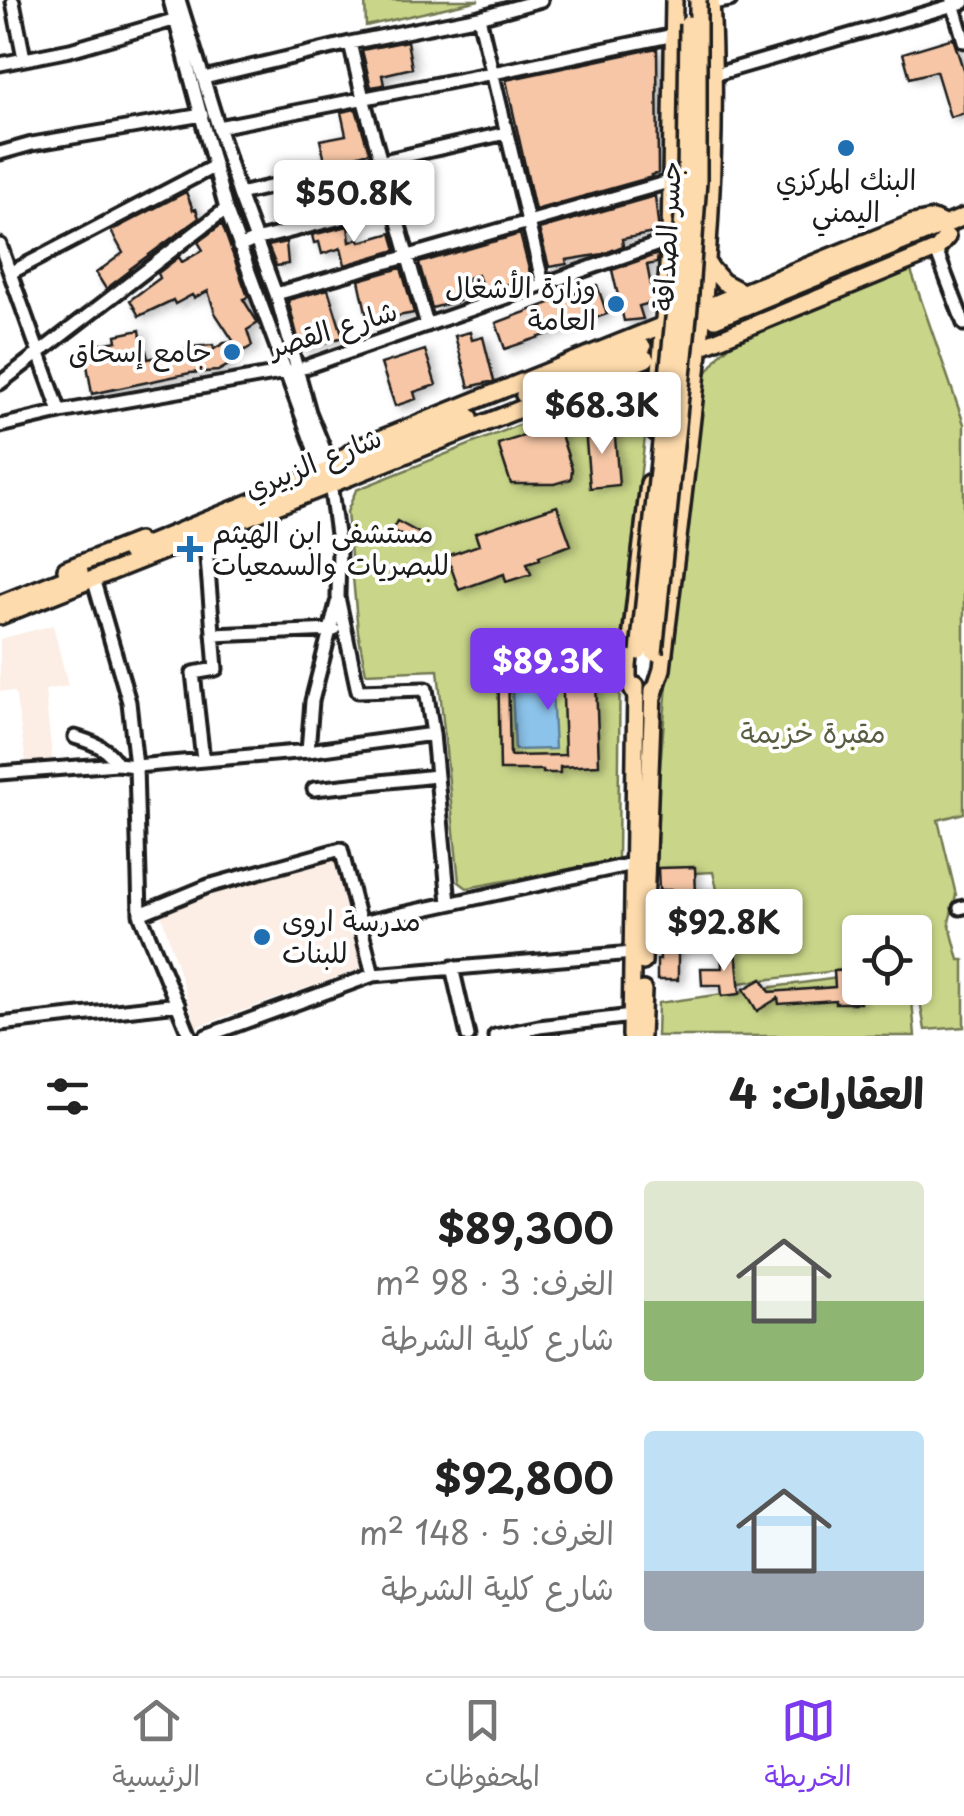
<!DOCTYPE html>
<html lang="ar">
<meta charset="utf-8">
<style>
body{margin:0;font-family:"Playpen Sans","Playpen Sans Arabic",sans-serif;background:#f2f2f2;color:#222;direction:rtl;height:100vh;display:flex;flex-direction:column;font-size:38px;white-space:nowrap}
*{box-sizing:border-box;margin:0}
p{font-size:32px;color:#767676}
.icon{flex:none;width:55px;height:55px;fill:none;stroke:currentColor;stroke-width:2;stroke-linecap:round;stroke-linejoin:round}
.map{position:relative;height:1036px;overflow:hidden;direction:ltr}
.panel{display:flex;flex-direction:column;background:#fff;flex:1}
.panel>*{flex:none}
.fabs{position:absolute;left:842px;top:915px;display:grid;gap:20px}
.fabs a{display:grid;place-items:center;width:90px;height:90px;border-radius:10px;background:#fff;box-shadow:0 2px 8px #0004;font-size:50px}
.price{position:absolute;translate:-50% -85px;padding:0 22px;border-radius:10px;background:#fff;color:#222;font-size:32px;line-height:65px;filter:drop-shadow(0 2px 5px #0008)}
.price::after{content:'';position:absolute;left:50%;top:60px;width:30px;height:22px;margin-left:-15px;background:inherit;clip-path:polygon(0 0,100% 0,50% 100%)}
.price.current{background:#7c3aed;color:#fff}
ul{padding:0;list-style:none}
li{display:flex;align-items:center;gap:30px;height:250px;padding:0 40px}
li span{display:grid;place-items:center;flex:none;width:280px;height:200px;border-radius:10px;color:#555}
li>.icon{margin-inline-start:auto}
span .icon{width:120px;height:120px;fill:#fffc;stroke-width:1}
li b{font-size:42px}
h2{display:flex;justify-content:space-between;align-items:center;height:120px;padding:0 40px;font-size:42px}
.dock{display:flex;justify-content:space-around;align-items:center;height:140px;border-top:2px solid #e0e0e0;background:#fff;font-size:28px;color:#767676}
.dock a{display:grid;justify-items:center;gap:5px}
.dock .current{color:#7c3aed}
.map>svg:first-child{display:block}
.built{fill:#fceee4}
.green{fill:#c9d689;stroke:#727952;stroke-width:2.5}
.water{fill:#8cc3ea;stroke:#5f8098;stroke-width:2.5}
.building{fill:#f6c6a6;stroke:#1c1c1c;stroke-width:2.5;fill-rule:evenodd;filter:url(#shadow)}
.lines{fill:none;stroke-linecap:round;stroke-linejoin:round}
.major-tunnel{stroke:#ddd;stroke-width:15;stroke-dasharray:15 8;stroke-linecap:butt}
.minor-casing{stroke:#1c1c1c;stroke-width:19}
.major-casing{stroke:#1c1c1c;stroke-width:22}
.minor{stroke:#fff;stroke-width:11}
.major{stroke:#fedbac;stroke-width:15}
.major-bridge-casing{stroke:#1c1c1c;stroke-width:22;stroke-linecap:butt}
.major-bridge{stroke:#fedbac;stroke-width:15}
.poi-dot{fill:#1f6fb2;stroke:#fff;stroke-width:4}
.labels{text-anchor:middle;stroke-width:8;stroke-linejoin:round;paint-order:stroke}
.poi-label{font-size:28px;fill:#1c1c1c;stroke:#fff;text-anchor:end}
.street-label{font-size:28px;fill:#1c1c1c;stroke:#fff}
.park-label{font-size:28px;fill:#595d42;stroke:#fff}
</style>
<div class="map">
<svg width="964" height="1036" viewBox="0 0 964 1036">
<defs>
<filter id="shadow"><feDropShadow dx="5.5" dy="3" stdDeviation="5" flood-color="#0004"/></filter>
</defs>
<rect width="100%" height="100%" fill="#fff"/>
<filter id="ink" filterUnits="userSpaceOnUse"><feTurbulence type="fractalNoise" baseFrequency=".01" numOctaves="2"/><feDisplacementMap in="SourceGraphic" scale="20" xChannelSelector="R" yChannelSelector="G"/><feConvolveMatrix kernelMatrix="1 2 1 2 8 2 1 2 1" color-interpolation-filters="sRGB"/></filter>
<g filter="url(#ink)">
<path class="built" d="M53 625 68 686 45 690 53 766 27 768 15 692 0 691V639Z
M335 853 363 968 196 1027 159 907Z"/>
<path class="green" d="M365 0H479L366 26Z
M909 265 964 424V813L938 820 956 895 949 922 959 960H964V1027L925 1030 915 971V932H860V968L739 983 713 872 654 875 658 792 678 553 701 380 721 353 747 330Z
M609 391C636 397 643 410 645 437L620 647 618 860 467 888 459 882 438 670 366 673 358 632 347 512 356 490 574 403Z
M860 975V988H911L915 1036H657L658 1003Z"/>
<path class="water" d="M551 669 555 749 515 750 511 671Z"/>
<path class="building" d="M953 38 964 72V113L950 117 936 71 910 78 903 53Z
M407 41 412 68 382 75 384 85 371 87 362 50Z
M657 48 658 173 651 175 652 177 535 210 506 80Z
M356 109 369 152 326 165 320 140 346 135 341 112Z
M351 186 357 204 339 209 334 191Z
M186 192 193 210 196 209 199 218 130 269 131 270 106 289 96 273 123 253 111 231Z
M655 196 659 232 622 239 623 246 603 254 566 260 567 264 549 267 539 229Z
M222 224 248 297 243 299 258 323 247 330 252 346 231 358 232 363 218 371 190 373 92 394 84 347 117 341 116 335 140 330 143 351 146 350 148 359 191 349V347L213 345 214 349 224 343 234 342 215 313 208 291 194 298 192 295 175 304 173 300 139 316 130 300 160 278 158 273 179 257 182 262 203 250 198 242Z
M348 226 350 242 359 239 360 242 391 233 396 250 345 265 341 248 322 254 319 242 314 243 312 235Z
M520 234 531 277 484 291 478 275 467 278 472 294 458 298 459 301 432 308 419 263Z
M286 242 288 264 276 266 268 246Z
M658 254 657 263 647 265 654 302 639 306 643 319 624 321 612 270Z
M401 268 414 313 387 318 388 321 369 326 359 280Z
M597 285 607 314 505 349 496 323Z
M328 289 343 337 301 350 288 300Z
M470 332 472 340 483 337 494 381 469 387 455 336Z
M425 350 436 385 414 392 416 399 395 406 381 364Z
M558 425 572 469 571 479 554 484H511L498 444Z
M614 426 619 485 590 488 585 429Z
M557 506 571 545 539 556 540 559 527 563 531 574 506 582 504 574 459 590 447 556 479 545 475 533Z
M397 521 426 537 421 546 392 530Z
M595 654 599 765 560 767V773H543V770H500L498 658ZM562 668 565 755 510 756 508 671Z
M695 867 696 895 724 892 727 945H718V917L674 921 672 890H659L658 868Z
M678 931V980H657V960H660L659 932Z
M736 949 740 994 722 996 721 985H702L701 968H722L721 950Z
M859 970 860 1003H835V1000L779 1004 778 998 757 1011 744 989 762 979 770 992 835 987 834 971Z"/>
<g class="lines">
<path class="major-tunnel" d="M691 341 717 330"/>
<g class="minor-casing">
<path id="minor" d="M170 0 226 209 323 473
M179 0 239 194 276 294 309 412 332 469
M952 0 964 41
M13 2 24 58
M712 3 730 0
M479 17 543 284
M350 43 363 98 427 325
M0 64 70 50 177 19
M713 75 964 2
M204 78 350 43 479 17 541 0
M218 127 493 73 674 35
M0 153 32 144 202 115
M239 194 506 133
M0 245 60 412
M239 247 255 240 392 205
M936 250 964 324
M10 273 215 166
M276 294 672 181
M0 383 226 209
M0 426 60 412 297 370 670 240
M330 483 339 549 338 597 358 691 426 689 433 734 449 903
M93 578 129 702 136 766 140 914 190 1036
M213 635 334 630
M75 737C93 743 108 747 117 764
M308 751 312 701 337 603
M203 760 193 673 216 669 205 533
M0 773 117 764 136 766 308 751 433 734
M314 789 436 776
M960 908 964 907
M140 914 208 886 341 849 373 975
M360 923 632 864
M452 967 468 1036
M0 1024 178 1004
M206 1036 373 975 633 953
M495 1036 539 1027 632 1016"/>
</g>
<g class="major-casing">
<path id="major" d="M707 264 723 282 742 292
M697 311 913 223 933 219 944 224
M715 319 964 217
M692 350 936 250 947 237
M595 388C628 387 644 399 654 431
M524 395 643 347
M656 425 670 240 674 0
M338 462 355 449 671 322
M129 552 332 469 470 417
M66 569 138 541
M0 604 80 572
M0 616 646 359
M635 695 628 678V666L649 483
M653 697 662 669C688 449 723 222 711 0
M643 962 653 690
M631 1036 636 686
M641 1036 643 990"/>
</g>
<use href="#minor" class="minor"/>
<use href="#major" class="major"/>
<g class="major-bridge-casing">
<path id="major-bridge" d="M639 652 675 309 686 181 688 24
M654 653 689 307 698 181V0"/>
</g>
<use href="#major-bridge" class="major-bridge"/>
</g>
</g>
<g class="poi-dot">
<circle cx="846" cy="148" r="10"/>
<circle cx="616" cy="304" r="10"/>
<circle cx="232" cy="352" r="10"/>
<path d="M185 534h10v10h10v10h-10v10h-10v-10h-10v-10h10z"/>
<circle cx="262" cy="937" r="10"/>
</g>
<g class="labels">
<g class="poi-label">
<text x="846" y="190" text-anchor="middle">البنك المركزي<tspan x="846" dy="32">اليمني</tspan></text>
<text x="596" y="298">وزارة الأشغال<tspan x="596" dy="32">العامة</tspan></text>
<text x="212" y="362">جامع إسحاق</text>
<text x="212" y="543" text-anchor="start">مستشفى ابن الهيثم<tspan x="212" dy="32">للبصريات والسمعيات</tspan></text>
<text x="282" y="931" text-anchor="start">مدرسة اروى<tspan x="282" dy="32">للبنات</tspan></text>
</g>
<g class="street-label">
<text transform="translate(667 236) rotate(-87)" y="10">جسر الصداقة</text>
<text transform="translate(333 329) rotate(-17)" y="10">شارع القصر</text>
<text transform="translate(313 463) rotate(-22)" y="10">شارع الزبيري</text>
</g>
<g class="park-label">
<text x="813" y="743">مقبرة خزيمة</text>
</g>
</g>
</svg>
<div class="fabs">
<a><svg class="icon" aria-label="locate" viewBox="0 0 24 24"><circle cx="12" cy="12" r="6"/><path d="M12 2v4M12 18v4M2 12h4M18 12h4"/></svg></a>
</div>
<b class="price" style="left:354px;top:245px">$50.8K</b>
<b class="price" style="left:602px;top:457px">$68.3K</b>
<b class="price current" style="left:548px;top:713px">$89.3K</b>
<b class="price" style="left:724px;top:974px">$92.8K</b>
</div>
<section class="panel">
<h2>العقارات: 4<svg class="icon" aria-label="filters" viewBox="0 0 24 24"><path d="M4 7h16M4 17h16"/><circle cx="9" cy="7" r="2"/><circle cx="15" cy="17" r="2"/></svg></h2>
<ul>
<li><span style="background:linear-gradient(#dfe7d0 60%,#8fb573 0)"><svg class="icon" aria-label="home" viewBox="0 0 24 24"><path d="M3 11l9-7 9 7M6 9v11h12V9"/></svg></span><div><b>$89,300</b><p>الغرف: 3 · 98 m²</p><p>شارع كلية الشرطة</p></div></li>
<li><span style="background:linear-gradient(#bfe0f5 70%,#9aa5b1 0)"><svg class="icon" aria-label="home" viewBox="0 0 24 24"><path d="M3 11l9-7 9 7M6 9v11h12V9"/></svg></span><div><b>$92,800</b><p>الغرف: 5 · 148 m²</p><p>شارع كلية الشرطة</p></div></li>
</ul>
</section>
<nav class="dock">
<a class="current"><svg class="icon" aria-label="map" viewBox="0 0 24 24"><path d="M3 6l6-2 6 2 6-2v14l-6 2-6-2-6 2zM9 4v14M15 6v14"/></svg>الخريطة</a>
<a><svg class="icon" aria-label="saved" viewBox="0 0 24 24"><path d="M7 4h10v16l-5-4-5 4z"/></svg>المحفوظات</a>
<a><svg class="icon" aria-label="home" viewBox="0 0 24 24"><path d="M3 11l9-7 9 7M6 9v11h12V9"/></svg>الرئيسية</a>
</nav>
